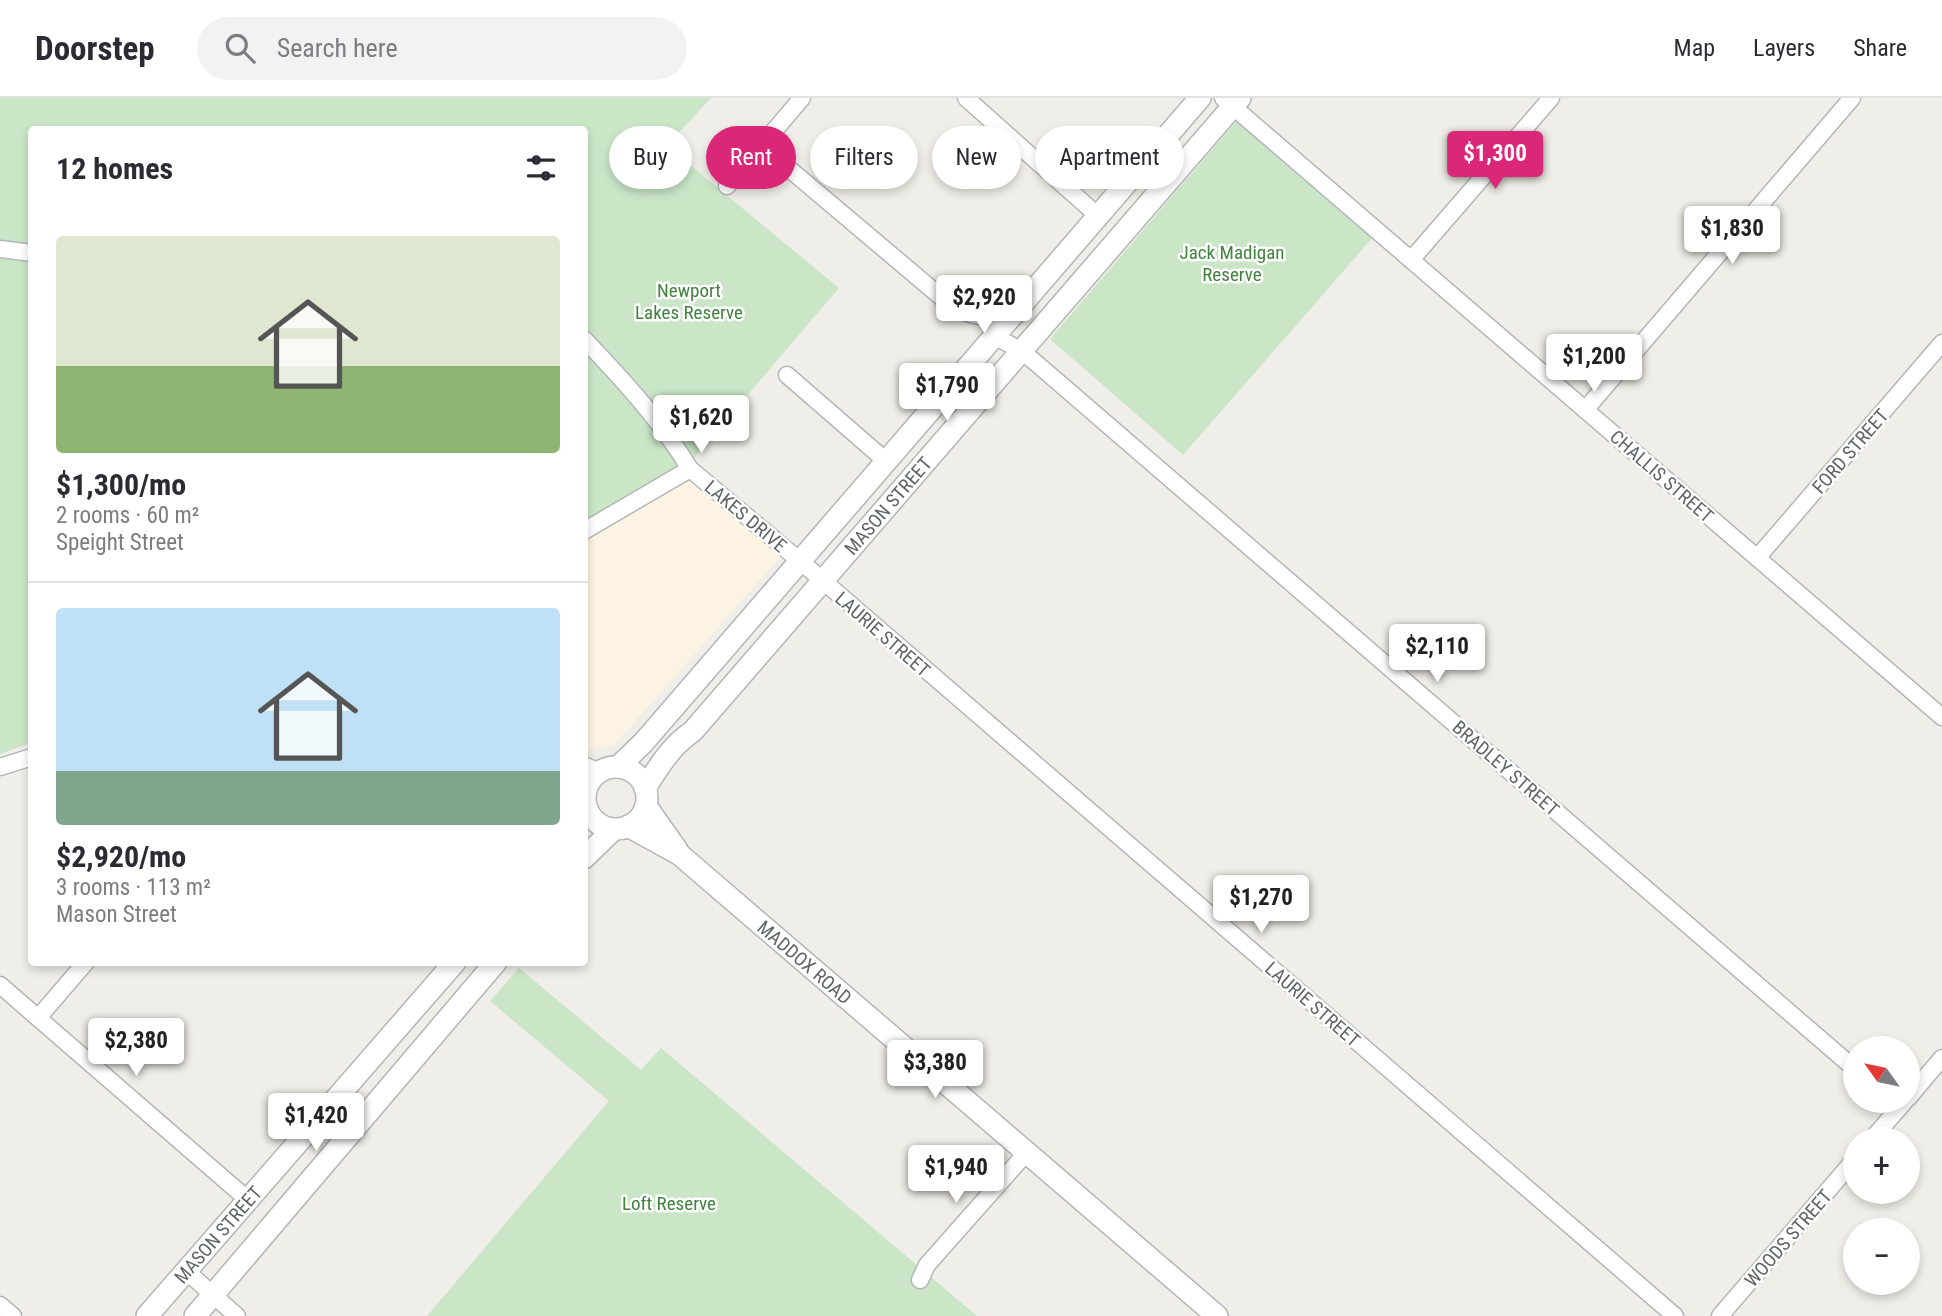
<!DOCTYPE html>
<meta charset="utf-8">
<style>
body{margin:0;font-family:"Roboto Condensed",sans-serif;background:#f2f2f3;color:#2b2b33;height:100vh;display:flex;flex-direction:column;font-size:26px;white-space:nowrap}
*{box-sizing:border-box;margin:0}
p{font-size:23px;color:#7c7c81}
.icon{flex:none;width:38px;height:38px;fill:none;stroke:currentColor;stroke-width:2;stroke-linecap:round;stroke-linejoin:round}
.map{position:relative;flex:1;overflow:hidden}
.sheet{position:absolute;left:28px;top:28px;width:560px;height:840px;display:flex;flex-direction:column;background:#fff;border-radius:7px;box-shadow:0 4px 10px #0003}
.sheet>*{flex:none}
.top-card{position:absolute;left:609px;top:28px;width:665px;height:63px;display:flex;gap:14px}
.needle{width:46px;rotate:303deg}
.controls{position:absolute;left:1843px;top:938px;display:grid;gap:14px}
.controls a{display:grid;place-items:center;width:77px;height:77px;border-radius:50%;background:#fff;box-shadow:0 4px 10px #0003;font-size:35px}
.price{position:absolute;translate:-50% -60px;padding:0 16px;border-radius:7px;background:#fff;color:#222;font-size:23px;line-height:46px;filter:drop-shadow(0 2px 4px #0008)}
.price::after{content:'';position:absolute;left:50%;top:42px;width:21px;height:16px;margin-left:-10px;background:inherit;clip-path:polygon(0 0,100% 0,50% 100%)}
.price.active{background:#db2777;color:#fff}
ul{padding:0;list-style:none}
li{display:grid;align-content:center;gap:14px;height:371px;padding:0 28px}
li+li{border-top:2px solid #e1e1e2}
li span{display:grid;place-items:center;height:217px;border-radius:7px;color:#555}
li>.icon{margin-inline-start:auto}
span .icon{width:126px;height:126px;fill:#fffc;stroke-width:1}
li b{font-size:30px}
h2{display:flex;justify-content:space-between;align-items:center;height:84px;padding:0 28px;font-size:30px}
.pill{padding:0 24px;border-radius:32px;background:#fff;box-shadow:0 4px 10px #0003;font-size:24px;line-height:63px}
.pill.active{background:#db2777;color:#fff}
header{display:flex;align-items:center;gap:42px;box-sizing:border-box;height:98px;padding:0 35px;background:#fff;border-bottom:2px solid #e1e1e2}
header strong{font-size:33px}
nav{display:flex;gap:38px;margin-inline-start:auto;font-size:24px}
.search{width:490px;height:63px;background:#f2f2f3;display:flex;align-items:center;gap:18px;box-sizing:border-box;padding:0 24px;border-radius:38px;color:#7c7c81;font-size:26px}
.map>svg:first-child{display:block}
.commercial{fill:#fcf3e2}
.green{fill:#cae6c7}
.lines{fill:none;stroke-linecap:round;stroke-linejoin:round}
.minor-casing{stroke:#b3b6b9;stroke-width:19}
.tertiary-casing{stroke:#b3b6b9;stroke-width:24}
.minor{stroke:#fff;stroke-width:16}
.tertiary{stroke:#fff;stroke-width:21}
.labels{text-anchor:middle;stroke-width:5;stroke-linejoin:round;paint-order:stroke}
.park-label{font-size:19px;fill:#40833b;stroke:#fff}
.street-label{font-size:19px;fill:#5f6467;stroke:#fff}
</style>
<header>
<strong>Doorstep</strong>
<div class="search"><svg class="icon" aria-label="search" viewBox="0 0 24 24"><circle cx="10" cy="10" r="6"/><path d="M15 15l6 6"/></svg>Search here</div>
<nav><a>Map</a><a>Layers</a><a>Share</a></nav>
</header>
<div class="map">
<svg width="1942" height="1218" viewBox="0 0 1942 1218">
<rect width="100%" height="100%" fill="#f0eee8"/>
<path class="commercial" d="M687 378 781 458 614 647 589 652 585 648V441Z"/>
<path class="green" d="M0 0H711L667 48 839 190 686 369 585 426 584 32H32L31 645 0 656Z
M1240 19 1374 138 1183 357 1050 241Z
M519 870 641 972 661 950 977 1218H427L609 1003 490 903Z"/>
<g class="lines">
<g class="minor-casing">
<path id="minor" d="M966 0 1097 117
M1223 0 1942 619
M761 47 954 210C981 222 990 220 1018 211
M727 88 802 0
M0 151 32 155
M1411 162 1551 0
M994 238 1022 253 1855 971
M584 241C623 282 661 323 690 371
M787 277 886 363
M1585 312 1852 0
M584 433 690 371 800 463 1675 1218
M1757 460 1942 245
M584 667 599 674
M0 669 32 659
M584 688 586 690
M0 887 247 1101
M38 920 86 864
M1908 1000 1942 960
M1872 1041 1905 1003
M186 1173 237 1218
M920 1182 927 1167 1027 1054
M0 1207 13 1218
M1720 1218 1855 1061"/>
</g>
<g class="tertiary-casing">
<g id="tertiary">
<path d="M618 669 643 645 1200 0"/>
<circle cx="616" cy="700" r="31"/>
<path id="s1" d="M645 690C660 667 670 649 693 633L1240 0"/>
<path d="M646 708 677 752"/>
<path id="s2" d="M628 728 679 756 1217 1218"/>
<path d="M584 760 614 731"/>
<path id="s3" d="M147 1218 455 864"/>
<path d="M195 1218 496 864"/>
</g>
</g>
<use href="#minor" class="minor"/>
<use href="#tertiary" class="tertiary"/>
</g>
<g class="labels">
<g class="park-label">
<text x="1232" y="161">Jack Madigan<tspan x="1232" dy="22">Reserve</tspan></text>
<text x="689" y="199">Newport<tspan x="689" dy="22">Lakes Reserve</tspan></text>
<text x="669" y="1112">Loft Reserve</text>
</g>
<g class="street-label">
<text transform="translate(1850 353) rotate(-49)" y="7">FORD STREET</text>
<text transform="translate(1662 378) rotate(41)" y="7">CHALLIS STREET</text>
<text dy="7" stroke="none"><textPath href="#s1" startOffset="373">MASON STREET</textPath></text>
<text transform="translate(746 418) rotate(40)" y="7">LAKES DRIVE</text>
<text transform="translate(883 536) rotate(41)" y="7">LAURIE STREET</text>
<text transform="translate(1506 670) rotate(41)" y="7">BRADLEY STREET</text>
<text dy="7" stroke="none"><textPath href="#s2" startOffset="224">MADDOX ROAD</textPath></text>
<text transform="translate(1313 906) rotate(41)" y="7">LAURIE STREET</text>
<text dy="7" stroke="none"><textPath href="#s3" startOffset="108">MASON STREET</textPath></text>
<text transform="translate(1788 1140) rotate(-49)" y="7">WOODS STREET</text>
</g>
</g>
</svg>
<div class="controls">
<a><svg class="needle" viewBox="-14 -14 28 28"><path d="M0-13l5 13h-10z" fill="#e53935"/><path d="M0 13l5-13h-10z" fill="#7c7c81"/></svg></a>
<a>+</a>
<a>−</a>
</div>
<b class="price active" style="left:1495px;top:93px">$1,300</b>
<b class="price" style="left:1732px;top:168px">$1,830</b>
<b class="price" style="left:984px;top:237px">$2,920</b>
<b class="price" style="left:1594px;top:296px">$1,200</b>
<b class="price" style="left:947px;top:325px">$1,790</b>
<b class="price" style="left:701px;top:357px">$1,620</b>
<b class="price" style="left:1437px;top:586px">$2,110</b>
<b class="price" style="left:1261px;top:837px">$1,270</b>
<b class="price" style="left:136px;top:980px">$2,380</b>
<b class="price" style="left:935px;top:1002px">$3,380</b>
<b class="price" style="left:316px;top:1055px">$1,420</b>
<b class="price" style="left:956px;top:1107px">$1,940</b>
<div class="top-card">
<a class="pill">Buy</a>
<a class="pill active">Rent</a>
<a class="pill">Filters</a>
<a class="pill">New</a>
<a class="pill">Apartment</a>
</div>
<section class="sheet">
<h2>12 homes<svg class="icon" aria-label="filters" viewBox="0 0 24 24"><path d="M4 7h16M4 17h16"/><circle cx="9" cy="7" r="2"/><circle cx="15" cy="17" r="2"/></svg></h2>
<ul>
<li><span style="background:linear-gradient(#dfe7d0 60%,#8fb573 0)"><svg class="icon" aria-label="home" viewBox="0 0 24 24"><path d="M3 11l9-7 9 7M6 9v11h12V9"/></svg></span><div><b>$1,300/mo</b><p>2 rooms · 60 m²</p><p>Speight Street</p></div></li>
<li><span style="background:linear-gradient(#bfe0f5 75%,#7fa58c 0)"><svg class="icon" aria-label="home" viewBox="0 0 24 24"><path d="M3 11l9-7 9 7M6 9v11h12V9"/></svg></span><div><b>$2,920/mo</b><p>3 rooms · 113 m²</p><p>Mason Street</p></div></li>
</ul>
</section>
</div>
